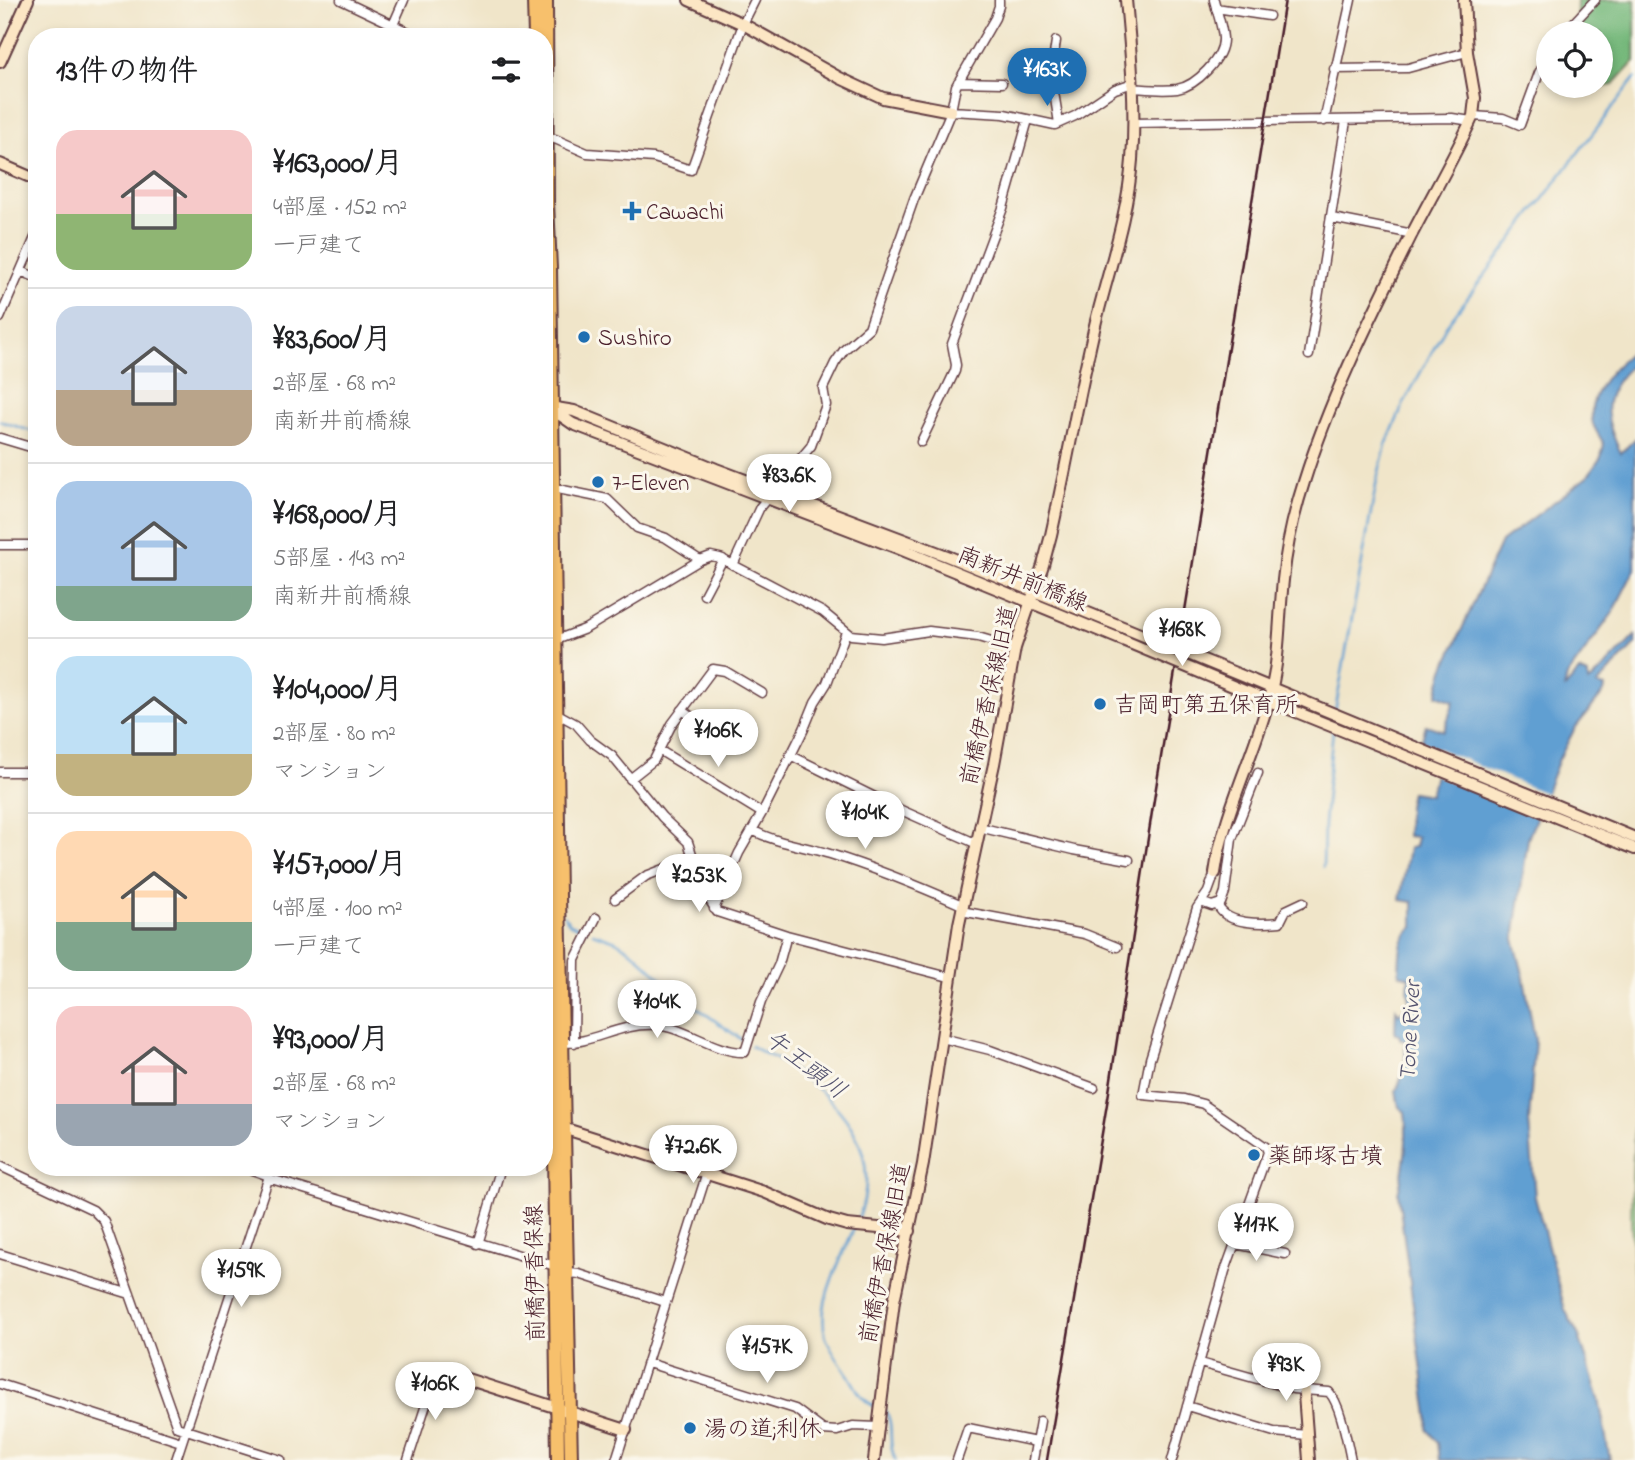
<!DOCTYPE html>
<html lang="ja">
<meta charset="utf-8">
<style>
body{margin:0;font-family:"Indie Flower","Klee One",sans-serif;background:#f6f6f6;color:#202124;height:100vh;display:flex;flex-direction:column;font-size:26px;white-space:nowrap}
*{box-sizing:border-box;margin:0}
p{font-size:23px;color:#757577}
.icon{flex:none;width:38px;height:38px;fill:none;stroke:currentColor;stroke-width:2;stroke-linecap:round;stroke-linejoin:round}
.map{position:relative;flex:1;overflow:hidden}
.panel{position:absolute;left:28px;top:28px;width:525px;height:1148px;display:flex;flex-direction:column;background:#fff;border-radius:28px;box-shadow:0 4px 10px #0003}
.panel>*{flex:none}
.controls{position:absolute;left:1536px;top:21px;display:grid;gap:14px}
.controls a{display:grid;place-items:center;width:77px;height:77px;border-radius:50%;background:#fff;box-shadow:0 4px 10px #0003;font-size:35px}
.price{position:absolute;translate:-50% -60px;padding:0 16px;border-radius:24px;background:#fff;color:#222;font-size:23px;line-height:46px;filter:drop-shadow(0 2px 4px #0008)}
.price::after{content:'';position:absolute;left:50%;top:42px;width:21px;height:16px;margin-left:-10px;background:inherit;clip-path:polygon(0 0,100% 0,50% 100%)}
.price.on{background:#1f6fb2;color:#fff}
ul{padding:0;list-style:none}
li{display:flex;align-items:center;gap:21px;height:175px;padding:0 28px}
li+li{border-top:2px solid #e0e0e0}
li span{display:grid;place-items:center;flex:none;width:196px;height:140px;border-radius:21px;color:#555}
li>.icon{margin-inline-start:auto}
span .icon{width:84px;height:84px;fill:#fffc;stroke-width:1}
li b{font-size:30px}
h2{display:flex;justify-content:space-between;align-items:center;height:84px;padding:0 28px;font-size:30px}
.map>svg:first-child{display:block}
.green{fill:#92d790;stroke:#6e7b5e;stroke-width:2}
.forest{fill:#75b87a;stroke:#606c52;stroke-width:2}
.water{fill:#609fd2;stroke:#555f7e;stroke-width:2}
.pier{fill:#f0e5c9}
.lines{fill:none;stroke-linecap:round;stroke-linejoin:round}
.stream{stroke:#609fd2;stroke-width:2.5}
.street-casing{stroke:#633d43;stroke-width:11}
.secondary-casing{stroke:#633d43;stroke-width:14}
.primary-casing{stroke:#633d43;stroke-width:16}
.street{stroke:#fff;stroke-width:8}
.secondary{stroke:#fce6c4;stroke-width:10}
.primary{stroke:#f7c06c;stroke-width:12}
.rail{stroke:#4a1f2b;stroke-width:2.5}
.secondary-bridge-casing{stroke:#633d43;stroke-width:14;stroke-linecap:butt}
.secondary-bridge{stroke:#fce6c4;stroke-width:10}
.poi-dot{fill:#1f6fb2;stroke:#fbf7ec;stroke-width:2.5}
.labels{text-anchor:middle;stroke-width:6;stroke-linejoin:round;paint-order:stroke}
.poi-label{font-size:23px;fill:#4a1f2b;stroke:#fbf7ec;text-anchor:start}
.street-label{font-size:23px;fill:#4a1f2b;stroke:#fbf7ec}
.water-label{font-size:24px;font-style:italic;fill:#53526e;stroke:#fbf7ec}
</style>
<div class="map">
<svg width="1635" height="1460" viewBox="0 0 1635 1460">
<rect width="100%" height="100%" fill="#fbf7ec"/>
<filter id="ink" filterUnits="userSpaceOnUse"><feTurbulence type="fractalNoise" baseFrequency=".0143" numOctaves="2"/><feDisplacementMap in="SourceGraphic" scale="14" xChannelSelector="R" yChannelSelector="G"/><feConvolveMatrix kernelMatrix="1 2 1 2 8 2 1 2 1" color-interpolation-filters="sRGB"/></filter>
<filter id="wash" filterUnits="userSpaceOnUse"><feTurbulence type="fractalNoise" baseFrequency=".00686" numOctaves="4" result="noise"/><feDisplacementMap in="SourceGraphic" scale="28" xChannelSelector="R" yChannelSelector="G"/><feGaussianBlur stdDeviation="1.57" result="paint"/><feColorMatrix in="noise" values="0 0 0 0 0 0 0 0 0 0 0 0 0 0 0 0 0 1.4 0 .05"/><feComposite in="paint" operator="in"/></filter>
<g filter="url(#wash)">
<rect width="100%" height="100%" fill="#f0e5c9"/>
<path class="green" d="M1635 1080V1300L1631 1219Z"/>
<path class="forest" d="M1577 0H1635V61L1613 85 1597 88 1595 86H1601V33H1576Z"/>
<path class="water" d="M1635 348V362C1601 393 1601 413 1621 453L1635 439V569L1612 614 1567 676 1564 689 1579 671 1588 675V682L1592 680 1635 636V644L1597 685 1605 687 1604 692 1575 728 1559 759 1528 839 1514 939 1524 978 1535 1040 1529 1121 1535 1197 1565 1310 1579 1336 1599 1399 1610 1460H1440L1438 1443 1427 1428 1428 1416 1398 1193C1405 1164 1408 1141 1405 1112L1399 1107 1396 1091C1406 1069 1406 1065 1405 1039L1401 1040 1399 1035 1395 1033 1396 1009 1399 1014 1404 1010 1410 999 1408 992 1409 977 1399 974C1400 956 1398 939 1413 927V902L1400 900 1409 848 1415 847 1417 837 1407 836 1408 806 1411 792 1430 795 1437 767 1416 761 1426 725 1444 731 1454 701 1437 695 1444 669 1501 542 1587 477 1601 457 1604 444C1600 437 1595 430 1593 424 1585 393 1615 366 1635 348Z"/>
<path class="pier" d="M1418 740 1549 795 1540 818 1432 774 1433 769 1413 760Z"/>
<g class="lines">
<path class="stream" d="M0 421 37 433
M1335 712 1377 479 1386 445 1404 403 1446 326 1635 78
M1323 867 1324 824 1333 729
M564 915 570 924 586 930
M593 933 616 941 633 952 679 995 745 1042
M751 1046C760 1052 770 1055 779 1061 839 1098 887 1149 857 1222
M854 1228C841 1261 815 1302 826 1338 831 1351 841 1364 849 1376 856 1388 863 1403 877 1407
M884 1409C896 1423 886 1445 896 1460"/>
</g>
</g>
<g filter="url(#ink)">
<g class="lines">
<g class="street-casing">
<path id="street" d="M341 0 419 37
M1216 8 1269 16
M393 25 404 0
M1564 33 1595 0
M1056 41 1051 74 1059 123
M1334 69 1408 68 1467 52
M958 82 1002 83
M1133 88C1147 89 1162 91 1177 89 1196 86 1224 58 1223 38 1222 25 1217 12 1214 0
M951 111 1004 114 1055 125 1075 116 1115 89 1133 83
M1473 116 1503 118 1520 125 1539 73 1549 53
M1324 121 1351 0
M1133 123 1452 118 1471 121
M546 138 555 139 587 153 654 158 691 170 743 24 755 0
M1332 218 1413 234
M21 271 37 278
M0 318 37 233
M1309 355 1346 121
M0 438 37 449
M921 442 955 371 956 365 952 344 1003 208 1028 120
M553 488 607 499 637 528 666 538 700 560
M0 545H37
M733 565 760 507 811 446 826 405 823 388 835 363 844 350 869 328 914 199 951 111 956 86 995 18 999 6V0
M704 595 723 559
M556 640 585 629 700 560 711 556 720 558 823 612 851 635 882 638 929 631 978 637 1015 648
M682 710 723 739
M556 713 576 724 590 740 612 756 662 817 688 842 704 891 717 912 787 935 949 977
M659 750 762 813
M790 755 901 810 975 843
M0 772H37
M630 779 654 760 672 724 713 669 725 671 762 693
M979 827 1074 850 1129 860
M752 830C776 843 804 846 830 854 875 868 919 886 962 905
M615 899 646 876 693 858
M1201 902 1212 906 1221 903 1225 892 1232 839 1258 773
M1218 906C1227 925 1262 924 1280 922L1286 910 1303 902
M714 909 739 853 762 813 804 729 815 702 827 683 846 632
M961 911 1085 934 1117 947
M942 1038 990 1050 1094 1088
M563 1043C593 1043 620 1023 655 1025 686 1027 714 1053 745 1052L761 1002 779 964 787 935
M574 1043 575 960 596 918
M0 1166 93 1210 104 1221 177 1427 281 1460
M217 1167H223
M244 1167 269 1176
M268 1178 555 1266
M478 1244 501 1167
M1235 1244 1285 1254
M0 1254 130 1294
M568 1273 579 1274 665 1302
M648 1363 795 1409 823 1430 837 1431 853 1426 878 1427
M1200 1363 1293 1389 1329 1392C1341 1405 1347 1442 1351 1460
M0 1384 181 1442
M1187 1406 1274 1432 1307 1435
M176 1460 272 1167
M408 1460 436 1374
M616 1460 707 1173
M957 1460 968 1428 1036 1442
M1033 1460 1040 1421
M1172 1460 1225 1271 1268 1152 1266 1147 1203 1104 1184 1099 1143 1095 1150 1059 1197 908 1208 892 1215 873"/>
</g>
<g class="secondary-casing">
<path id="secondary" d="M689 0 743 24 840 78 883 98 951 111
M0 62 28 0
M0 164 37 180
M544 404 573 424 900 549 1120 639
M556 408 574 411 716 469 947 556 1125 628
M1252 680 1635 838
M1247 692 1635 849
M1215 873C1224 809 1256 753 1271 691 1280 654 1279 617 1283 580 1286 548 1294 513 1304 482 1331 395 1372 315 1412 234 1432 195 1455 156 1473 116L1475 98 1467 52 1464 0
M544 1122 764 1192 829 1220 847 1225 910 1231
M1302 1368 1309 1460
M436 1374 442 1371 626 1430
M874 1460 894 1301 923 1164 959 924 994 764 1015 648 1043 565 1051 535C1067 464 1079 392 1096 321 1109 269 1128 214 1132 160 1136 107 1131 53 1126 0"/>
</g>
<g class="primary-casing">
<path id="primary" d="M534 0 535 37
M546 0 547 203 550 268 559 896 571 1460
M544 706 551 918 558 1460"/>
</g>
<use href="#street" class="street"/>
<use href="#secondary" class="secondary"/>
<use href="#primary" class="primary"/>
<path class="rail" d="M1047 1460 1109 1092 1152 812 1285 0"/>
<g class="secondary-bridge-casing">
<path id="secondary-bridge" d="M1125 628 1252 680
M1120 639 1247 692"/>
</g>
<use href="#secondary-bridge" class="secondary-bridge"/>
</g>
</g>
<g class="poi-dot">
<path d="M628.5 200.5h7v7h7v7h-7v7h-7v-7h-7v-7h7z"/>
<circle cx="584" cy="337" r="7"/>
<circle cx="598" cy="482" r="7"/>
<circle cx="1100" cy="704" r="7"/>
<circle cx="1254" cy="1155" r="7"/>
<circle cx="690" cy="1428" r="7"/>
</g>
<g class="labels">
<g class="poi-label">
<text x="646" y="219">Cawachi</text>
<text x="598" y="345">Sushiro</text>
<text x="612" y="490">7-Eleven</text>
<text x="1114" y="712">吉岡町第五保育所</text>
<text x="1268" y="1163">薬師塚古墳</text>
<text x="704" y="1436">湯の道;利休</text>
</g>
<g class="street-label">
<text transform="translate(1023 578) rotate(22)" y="8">南新井前橋線</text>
<text transform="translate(988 695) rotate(-77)" y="8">前橋伊香保線旧道</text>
<text transform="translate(884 1253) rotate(-79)" y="8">前橋伊香保線旧道</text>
<text transform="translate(534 1273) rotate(-91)" y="8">前橋伊香保線</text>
</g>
<g class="water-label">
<text transform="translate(1409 1031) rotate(-87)" y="8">Tone River</text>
<text transform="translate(806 1064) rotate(38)" y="8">午王頭川</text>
</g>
</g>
</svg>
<div class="controls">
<a><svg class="icon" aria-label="locate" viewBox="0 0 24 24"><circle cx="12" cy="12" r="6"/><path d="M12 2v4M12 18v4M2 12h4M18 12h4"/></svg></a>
</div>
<b class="price on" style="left:1047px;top:108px">¥163K</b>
<b class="price" style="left:789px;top:514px">¥83.6K</b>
<b class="price" style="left:1182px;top:668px">¥168K</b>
<b class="price" style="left:718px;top:769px">¥106K</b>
<b class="price" style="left:865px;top:851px">¥104K</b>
<b class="price" style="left:699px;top:914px">¥253K</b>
<b class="price" style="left:657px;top:1040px">¥104K</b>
<b class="price" style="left:693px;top:1185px">¥72.6K</b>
<b class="price" style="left:1256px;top:1263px">¥117K</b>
<b class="price" style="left:241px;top:1309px">¥159K</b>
<b class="price" style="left:767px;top:1385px">¥157K</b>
<b class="price" style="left:1286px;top:1403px">¥93K</b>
<b class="price" style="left:435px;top:1422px">¥106K</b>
<section class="panel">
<h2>13件の物件<svg class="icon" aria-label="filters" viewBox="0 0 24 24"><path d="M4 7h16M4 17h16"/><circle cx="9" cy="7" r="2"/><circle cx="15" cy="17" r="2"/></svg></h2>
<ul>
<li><span style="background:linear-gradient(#f6c9c9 60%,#8fb573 0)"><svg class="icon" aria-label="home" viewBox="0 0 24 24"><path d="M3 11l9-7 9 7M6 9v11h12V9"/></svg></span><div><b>¥163,000/月</b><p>4部屋 · 152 m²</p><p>一戸建て</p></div></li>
<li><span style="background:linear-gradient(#c9d6e8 60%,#b9a48a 0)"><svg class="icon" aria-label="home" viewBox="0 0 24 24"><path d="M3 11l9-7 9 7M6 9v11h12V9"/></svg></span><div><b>¥83,600/月</b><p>2部屋 · 68 m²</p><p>南新井前橋線</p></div></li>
<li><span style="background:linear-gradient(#a9c7e8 75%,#7fa58c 0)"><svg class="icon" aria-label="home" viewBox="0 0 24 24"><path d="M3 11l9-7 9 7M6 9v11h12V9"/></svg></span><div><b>¥168,000/月</b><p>5部屋 · 143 m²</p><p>南新井前橋線</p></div></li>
<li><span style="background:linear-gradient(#bfe0f5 70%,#c2b280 0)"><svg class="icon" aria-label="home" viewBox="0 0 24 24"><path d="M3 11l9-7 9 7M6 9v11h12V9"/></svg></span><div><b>¥104,000/月</b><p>2部屋 · 80 m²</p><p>マンション</p></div></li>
<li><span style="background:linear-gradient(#ffd9b3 65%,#7fa58c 0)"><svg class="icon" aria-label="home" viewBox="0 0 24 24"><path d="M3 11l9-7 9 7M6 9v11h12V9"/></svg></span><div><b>¥157,000/月</b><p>4部屋 · 100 m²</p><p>一戸建て</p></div></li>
<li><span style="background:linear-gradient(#f6c9c9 70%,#9aa5b1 0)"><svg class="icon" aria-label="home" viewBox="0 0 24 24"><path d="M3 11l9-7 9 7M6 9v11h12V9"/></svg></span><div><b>¥93,000/月</b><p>2部屋 · 68 m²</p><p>マンション</p></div></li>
</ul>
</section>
</div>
